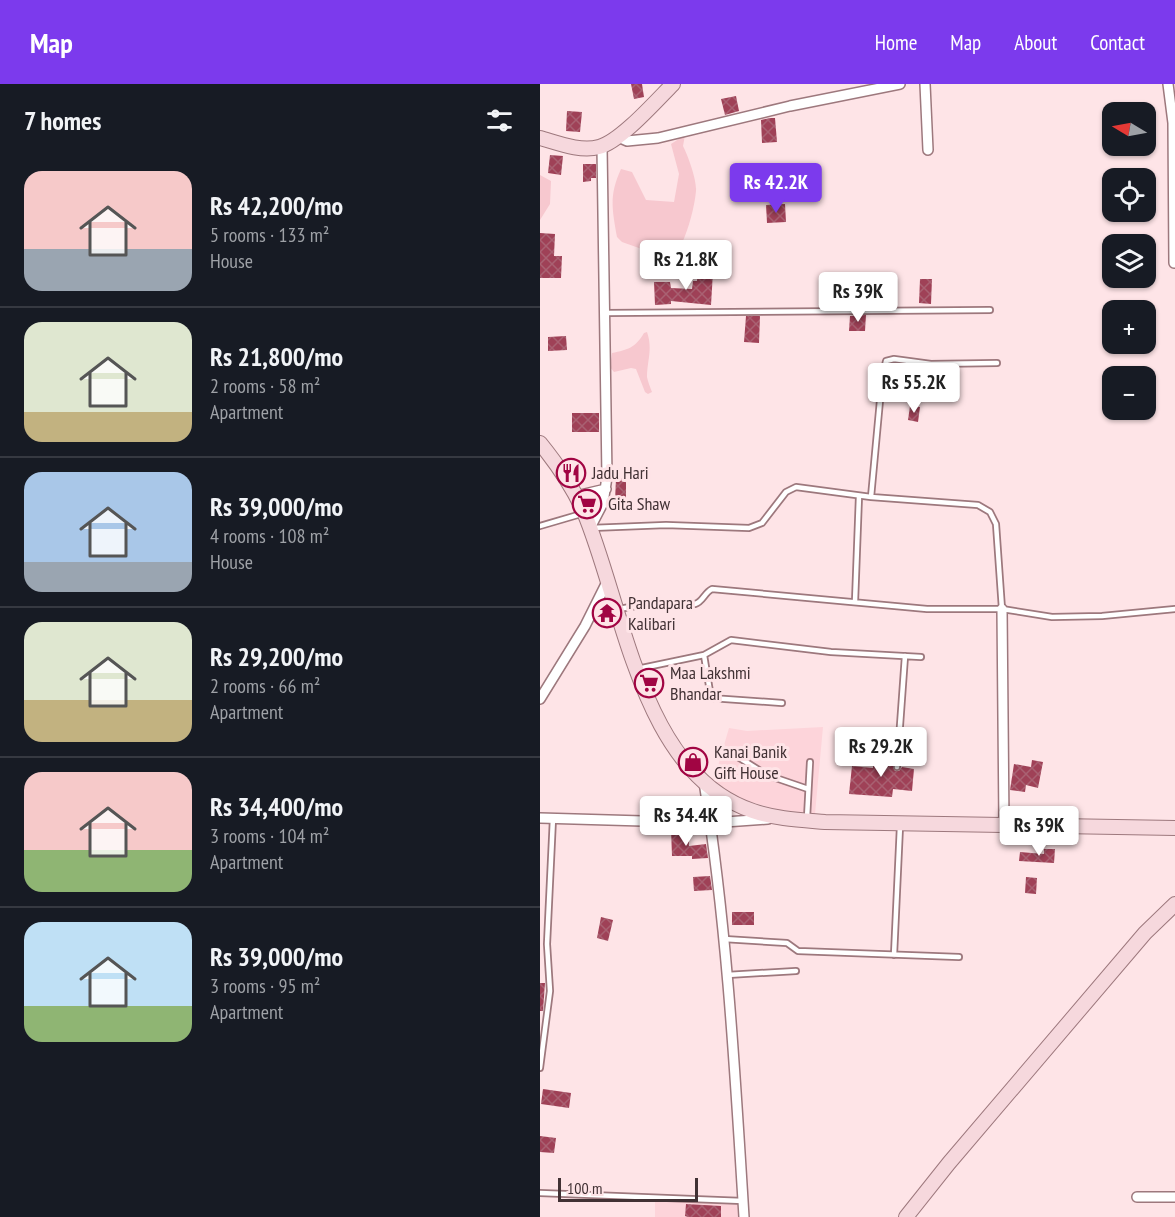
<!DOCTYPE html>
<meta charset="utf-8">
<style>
body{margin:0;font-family:"PT Sans Narrow",sans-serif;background:#20242c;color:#f1f3f6;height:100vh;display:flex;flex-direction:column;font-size:22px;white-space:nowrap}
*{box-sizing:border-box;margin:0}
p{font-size:20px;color:#9ea1a6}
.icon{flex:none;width:33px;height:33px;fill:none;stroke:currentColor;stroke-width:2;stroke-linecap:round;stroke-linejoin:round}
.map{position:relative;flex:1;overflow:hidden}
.details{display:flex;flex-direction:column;background:#171b24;width:540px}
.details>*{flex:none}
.needle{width:39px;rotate:280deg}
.tools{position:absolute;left:562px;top:18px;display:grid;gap:12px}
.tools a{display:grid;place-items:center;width:54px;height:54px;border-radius:12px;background:#171b24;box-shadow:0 2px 4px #0004;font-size:30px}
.scale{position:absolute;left:18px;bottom:15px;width:140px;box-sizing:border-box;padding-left:6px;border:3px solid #413134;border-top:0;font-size:16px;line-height:21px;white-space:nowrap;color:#413134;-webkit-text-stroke:4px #fee4e7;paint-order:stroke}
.price{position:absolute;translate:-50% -51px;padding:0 14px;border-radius:6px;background:#fff;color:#222;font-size:20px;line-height:39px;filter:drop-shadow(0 2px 3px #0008)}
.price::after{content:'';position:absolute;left:50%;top:36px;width:18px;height:14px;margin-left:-9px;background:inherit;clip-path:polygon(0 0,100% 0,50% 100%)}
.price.on{background:#7c3aed;color:#fff}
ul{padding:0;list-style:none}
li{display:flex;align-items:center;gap:18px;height:150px;padding:0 24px}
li+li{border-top:2px solid #363941}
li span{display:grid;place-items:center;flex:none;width:168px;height:120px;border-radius:18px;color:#555}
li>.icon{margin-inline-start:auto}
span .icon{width:72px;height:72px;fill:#fffc;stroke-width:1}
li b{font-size:26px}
h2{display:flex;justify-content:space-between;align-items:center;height:72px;padding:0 24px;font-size:26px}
header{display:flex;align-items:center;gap:36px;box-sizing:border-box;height:84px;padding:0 30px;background:#7c3aed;color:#fff}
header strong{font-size:28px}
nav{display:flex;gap:33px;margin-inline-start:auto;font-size:21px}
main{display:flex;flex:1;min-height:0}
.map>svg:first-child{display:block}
.built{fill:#fdd4da}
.grass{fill:#f7c8cf}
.building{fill:url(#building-cross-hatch)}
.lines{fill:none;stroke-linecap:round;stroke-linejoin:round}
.lane-casing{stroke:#9d787d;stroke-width:8}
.street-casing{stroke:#9d787d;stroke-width:12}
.secondary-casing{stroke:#9d787d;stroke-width:16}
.lane{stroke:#fff;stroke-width:4.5}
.street{stroke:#fff;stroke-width:9}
.secondary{stroke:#f6d8dd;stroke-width:14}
.labels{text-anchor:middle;stroke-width:6;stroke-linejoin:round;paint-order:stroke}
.poi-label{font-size:18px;fill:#413134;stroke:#fee4e7;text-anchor:start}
</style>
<header>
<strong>Map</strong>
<nav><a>Home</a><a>Map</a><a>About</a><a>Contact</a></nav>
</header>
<main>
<section class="details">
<h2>7 homes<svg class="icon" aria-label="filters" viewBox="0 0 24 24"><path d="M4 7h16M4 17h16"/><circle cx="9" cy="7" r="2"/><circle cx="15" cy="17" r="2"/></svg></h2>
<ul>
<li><span style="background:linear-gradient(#f6c9c9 65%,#9aa5b1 0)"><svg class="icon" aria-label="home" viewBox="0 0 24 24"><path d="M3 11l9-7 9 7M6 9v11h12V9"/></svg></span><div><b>Rs 42,200/mo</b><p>5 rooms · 133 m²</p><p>House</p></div></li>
<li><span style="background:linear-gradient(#dfe7d0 75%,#c2b280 0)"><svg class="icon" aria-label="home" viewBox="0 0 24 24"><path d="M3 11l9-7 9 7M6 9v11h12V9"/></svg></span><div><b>Rs 21,800/mo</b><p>2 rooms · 58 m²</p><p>Apartment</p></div></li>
<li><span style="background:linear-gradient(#a9c7e8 75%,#9aa5b1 0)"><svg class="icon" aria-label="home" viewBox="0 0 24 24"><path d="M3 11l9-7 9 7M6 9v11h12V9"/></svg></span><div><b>Rs 39,000/mo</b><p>4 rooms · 108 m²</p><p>House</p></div></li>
<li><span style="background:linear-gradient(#dfe7d0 65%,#c2b280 0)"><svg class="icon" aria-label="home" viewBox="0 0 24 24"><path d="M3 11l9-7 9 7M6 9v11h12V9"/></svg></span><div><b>Rs 29,200/mo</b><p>2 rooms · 66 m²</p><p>Apartment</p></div></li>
<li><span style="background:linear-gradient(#f6c9c9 65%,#8fb573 0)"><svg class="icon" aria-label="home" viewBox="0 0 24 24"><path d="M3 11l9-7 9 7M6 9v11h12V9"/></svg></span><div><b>Rs 34,400/mo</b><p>3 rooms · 104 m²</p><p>Apartment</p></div></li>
<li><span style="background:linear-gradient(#bfe0f5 70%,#8fb573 0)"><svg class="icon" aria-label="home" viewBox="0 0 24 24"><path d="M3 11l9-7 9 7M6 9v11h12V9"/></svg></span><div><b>Rs 39,000/mo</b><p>3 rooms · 95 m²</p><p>Apartment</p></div></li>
</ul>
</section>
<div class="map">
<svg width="635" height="1133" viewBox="0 0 635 1133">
<defs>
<pattern id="building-cross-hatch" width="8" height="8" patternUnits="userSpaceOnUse" patternTransform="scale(1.5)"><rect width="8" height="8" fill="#9f4157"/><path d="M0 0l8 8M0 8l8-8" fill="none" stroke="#a96172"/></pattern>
</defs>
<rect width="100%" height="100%" fill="#fee4e7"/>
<path class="built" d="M283 643 275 730 239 726 200 715 173 699 189 644 207 647Z
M115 1117 197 1120 198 1133H115Z"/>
<path class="grass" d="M145 51 143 62C148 72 157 96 156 107 154 128 145 158 134 174L130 175 82 158 77 153C72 125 69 111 81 85L92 88 106 116 134 118 139 90 131 60Z
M0 91 11 97 10 120 0 136Z
M107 248C113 265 107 277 107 293 108 298 110 303 112 308L108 310 105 308 96 285 91 284 74 288 70 283 72 269C88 266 96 263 104 249Z"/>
<path class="building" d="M91 0H102L104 13 94 15Z
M196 12 199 27 185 31 181 15Z
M27 27 42 28 40 48 26 47Z
M230 34H235L237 58 222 59 221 36Z
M10 71 23 72 21 91 8 89Z
M43 80H56V94H51V97L43 98Z
M245 120 246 138 227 139 226 121Z
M0 149 15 150 14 172H22L21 194H0Z
M115 172 132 173 131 186 114 185Z
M158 187 173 188 171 221 131 217V220L115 221 114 198H130L131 204 152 205 153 197H157Z
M305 191 343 195V191L352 192 351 218 336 217V219H327L326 222 311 223V216H304Z
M380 195H392L391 220 379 219Z
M326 231 325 247H309L310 232Z
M206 232H220L219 259 204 258Z
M26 252 27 266 8 267V253Z
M365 281 378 283 376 301 363 299Z
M370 322 380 323 378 338 368 336Z
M32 329H59V348H32Z
M76 394H86V417H75Z
M334 668 353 669V683L355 687H359L362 683 374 685 372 707 353 705 352 713 309 710 312 682 333 684Z
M492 676 503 678 498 704 486 701 485 708 470 706 474 680 491 683Z
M131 745H143L144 757H149V762L166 760 168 774 152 775V772H132Z
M504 765H515L514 779 479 777 480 768 504 770Z
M170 792 172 806 154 807 153 793Z
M486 793 497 794 496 810 485 809Z
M192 828H214V841H192Z
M61 833 73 836 68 857 57 854Z
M0 899H5L3 927H0Z
M3 1005 31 1009 29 1024 1 1020Z
M0 1052 16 1054 14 1069 0 1068Z
M146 1120 181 1122V1133H148L145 1132Z"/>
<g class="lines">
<g class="lane-casing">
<path id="lane" d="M66 229 450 226
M331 413 342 295 346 277 354 275 391 280 457 279
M0 442 41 430
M51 444 126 441 209 444 222 439 246 408 256 403 331 413 438 421 450 428 456 440 462 525
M315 518 319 412
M79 525 101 521 155 520C163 518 164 509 172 505L387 525H462L512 533 562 532 635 525
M164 571 171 614 242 619
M97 585 164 571 191 556 291 568 381 573
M198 673 227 691 268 705
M357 683 365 572
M267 734 270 678
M184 855 247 859 258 867 419 873
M354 871 360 742
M187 891 256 887
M0 984 10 907 7 860 13 734
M0 1109 203 1117"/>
</g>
<g class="street-casing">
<path id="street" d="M385 0 388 66
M628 0 633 39 634 179
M78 53 87 57 118 54 250 22 360 0
M36 412 66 405
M50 444 63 419 67 393 62 63
M462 525 464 741
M0 615 45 542 68 496
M164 698C187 842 195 988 204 1133
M0 734 171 739 228 735
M597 1113H635"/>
</g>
<g class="secondary-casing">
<path id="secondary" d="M0 54C18 59 40 68 59 63 80 58 117 16 133 0
M0 359C17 380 33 403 44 428 84 523 101 690 213 727 236 735 261 736 285 738L635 744
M366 1133 409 1079 605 849 635 820"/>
</g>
<use href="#lane" class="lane"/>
<use href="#street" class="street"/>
<use href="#secondary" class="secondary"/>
</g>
<defs>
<g id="restaurant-ring" transform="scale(1.5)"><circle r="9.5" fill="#fee4e7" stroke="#a10543" stroke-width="1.5"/><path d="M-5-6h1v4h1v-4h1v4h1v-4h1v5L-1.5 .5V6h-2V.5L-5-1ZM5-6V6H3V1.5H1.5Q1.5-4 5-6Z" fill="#a10543"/></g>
<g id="supermarket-ring" transform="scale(1.5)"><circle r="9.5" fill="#fee4e7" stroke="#a10543" stroke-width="1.5"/><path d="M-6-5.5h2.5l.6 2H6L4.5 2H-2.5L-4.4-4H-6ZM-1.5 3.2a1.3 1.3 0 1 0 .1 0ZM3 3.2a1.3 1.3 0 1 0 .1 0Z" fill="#a10543"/></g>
<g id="temple-ring" transform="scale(1.5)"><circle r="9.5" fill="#fee4e7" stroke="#a10543" stroke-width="1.5"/><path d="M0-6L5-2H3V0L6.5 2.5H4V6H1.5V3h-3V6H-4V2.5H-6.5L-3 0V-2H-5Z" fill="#a10543"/></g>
<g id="shop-ring" transform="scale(1.5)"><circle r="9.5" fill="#fee4e7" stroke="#a10543" stroke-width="1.5"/><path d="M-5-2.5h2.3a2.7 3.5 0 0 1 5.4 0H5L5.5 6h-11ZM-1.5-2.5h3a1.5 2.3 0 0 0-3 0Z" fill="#a10543"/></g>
</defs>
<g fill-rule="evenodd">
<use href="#restaurant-ring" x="31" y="389"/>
<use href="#supermarket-ring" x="47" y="420"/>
<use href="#temple-ring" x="67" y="529"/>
<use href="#supermarket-ring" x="109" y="599"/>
<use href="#shop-ring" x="153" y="678"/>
</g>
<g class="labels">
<g class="poi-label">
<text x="52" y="395">Jadu Hari</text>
<text x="68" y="426">Gita Shaw</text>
<text x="88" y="525">Pandapara<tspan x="88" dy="21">Kalibari</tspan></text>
<text x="130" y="595">Maa Lakshmi<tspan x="130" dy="21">Bhandar</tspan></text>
<text x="174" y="674">Kanai Banik<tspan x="174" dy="21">Gift House</tspan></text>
</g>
</g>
</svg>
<div class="tools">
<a><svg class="needle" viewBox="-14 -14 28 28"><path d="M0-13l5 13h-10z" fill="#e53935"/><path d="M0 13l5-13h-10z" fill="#9ea1a6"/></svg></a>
<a><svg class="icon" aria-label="locate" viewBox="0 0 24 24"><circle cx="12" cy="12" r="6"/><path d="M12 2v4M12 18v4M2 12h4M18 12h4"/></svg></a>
<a><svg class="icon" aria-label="layers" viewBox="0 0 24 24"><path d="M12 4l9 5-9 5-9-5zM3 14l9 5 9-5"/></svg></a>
<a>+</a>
<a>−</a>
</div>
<div class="scale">100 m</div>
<b class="price on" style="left:236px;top:130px">Rs 42.2K</b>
<b class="price" style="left:146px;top:207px">Rs 21.8K</b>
<b class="price" style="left:318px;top:239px">Rs 39K</b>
<b class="price" style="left:374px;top:330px">Rs 55.2K</b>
<b class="price" style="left:341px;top:694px">Rs 29.2K</b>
<b class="price" style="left:146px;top:763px">Rs 34.4K</b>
<b class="price" style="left:499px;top:773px">Rs 39K</b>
</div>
</main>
